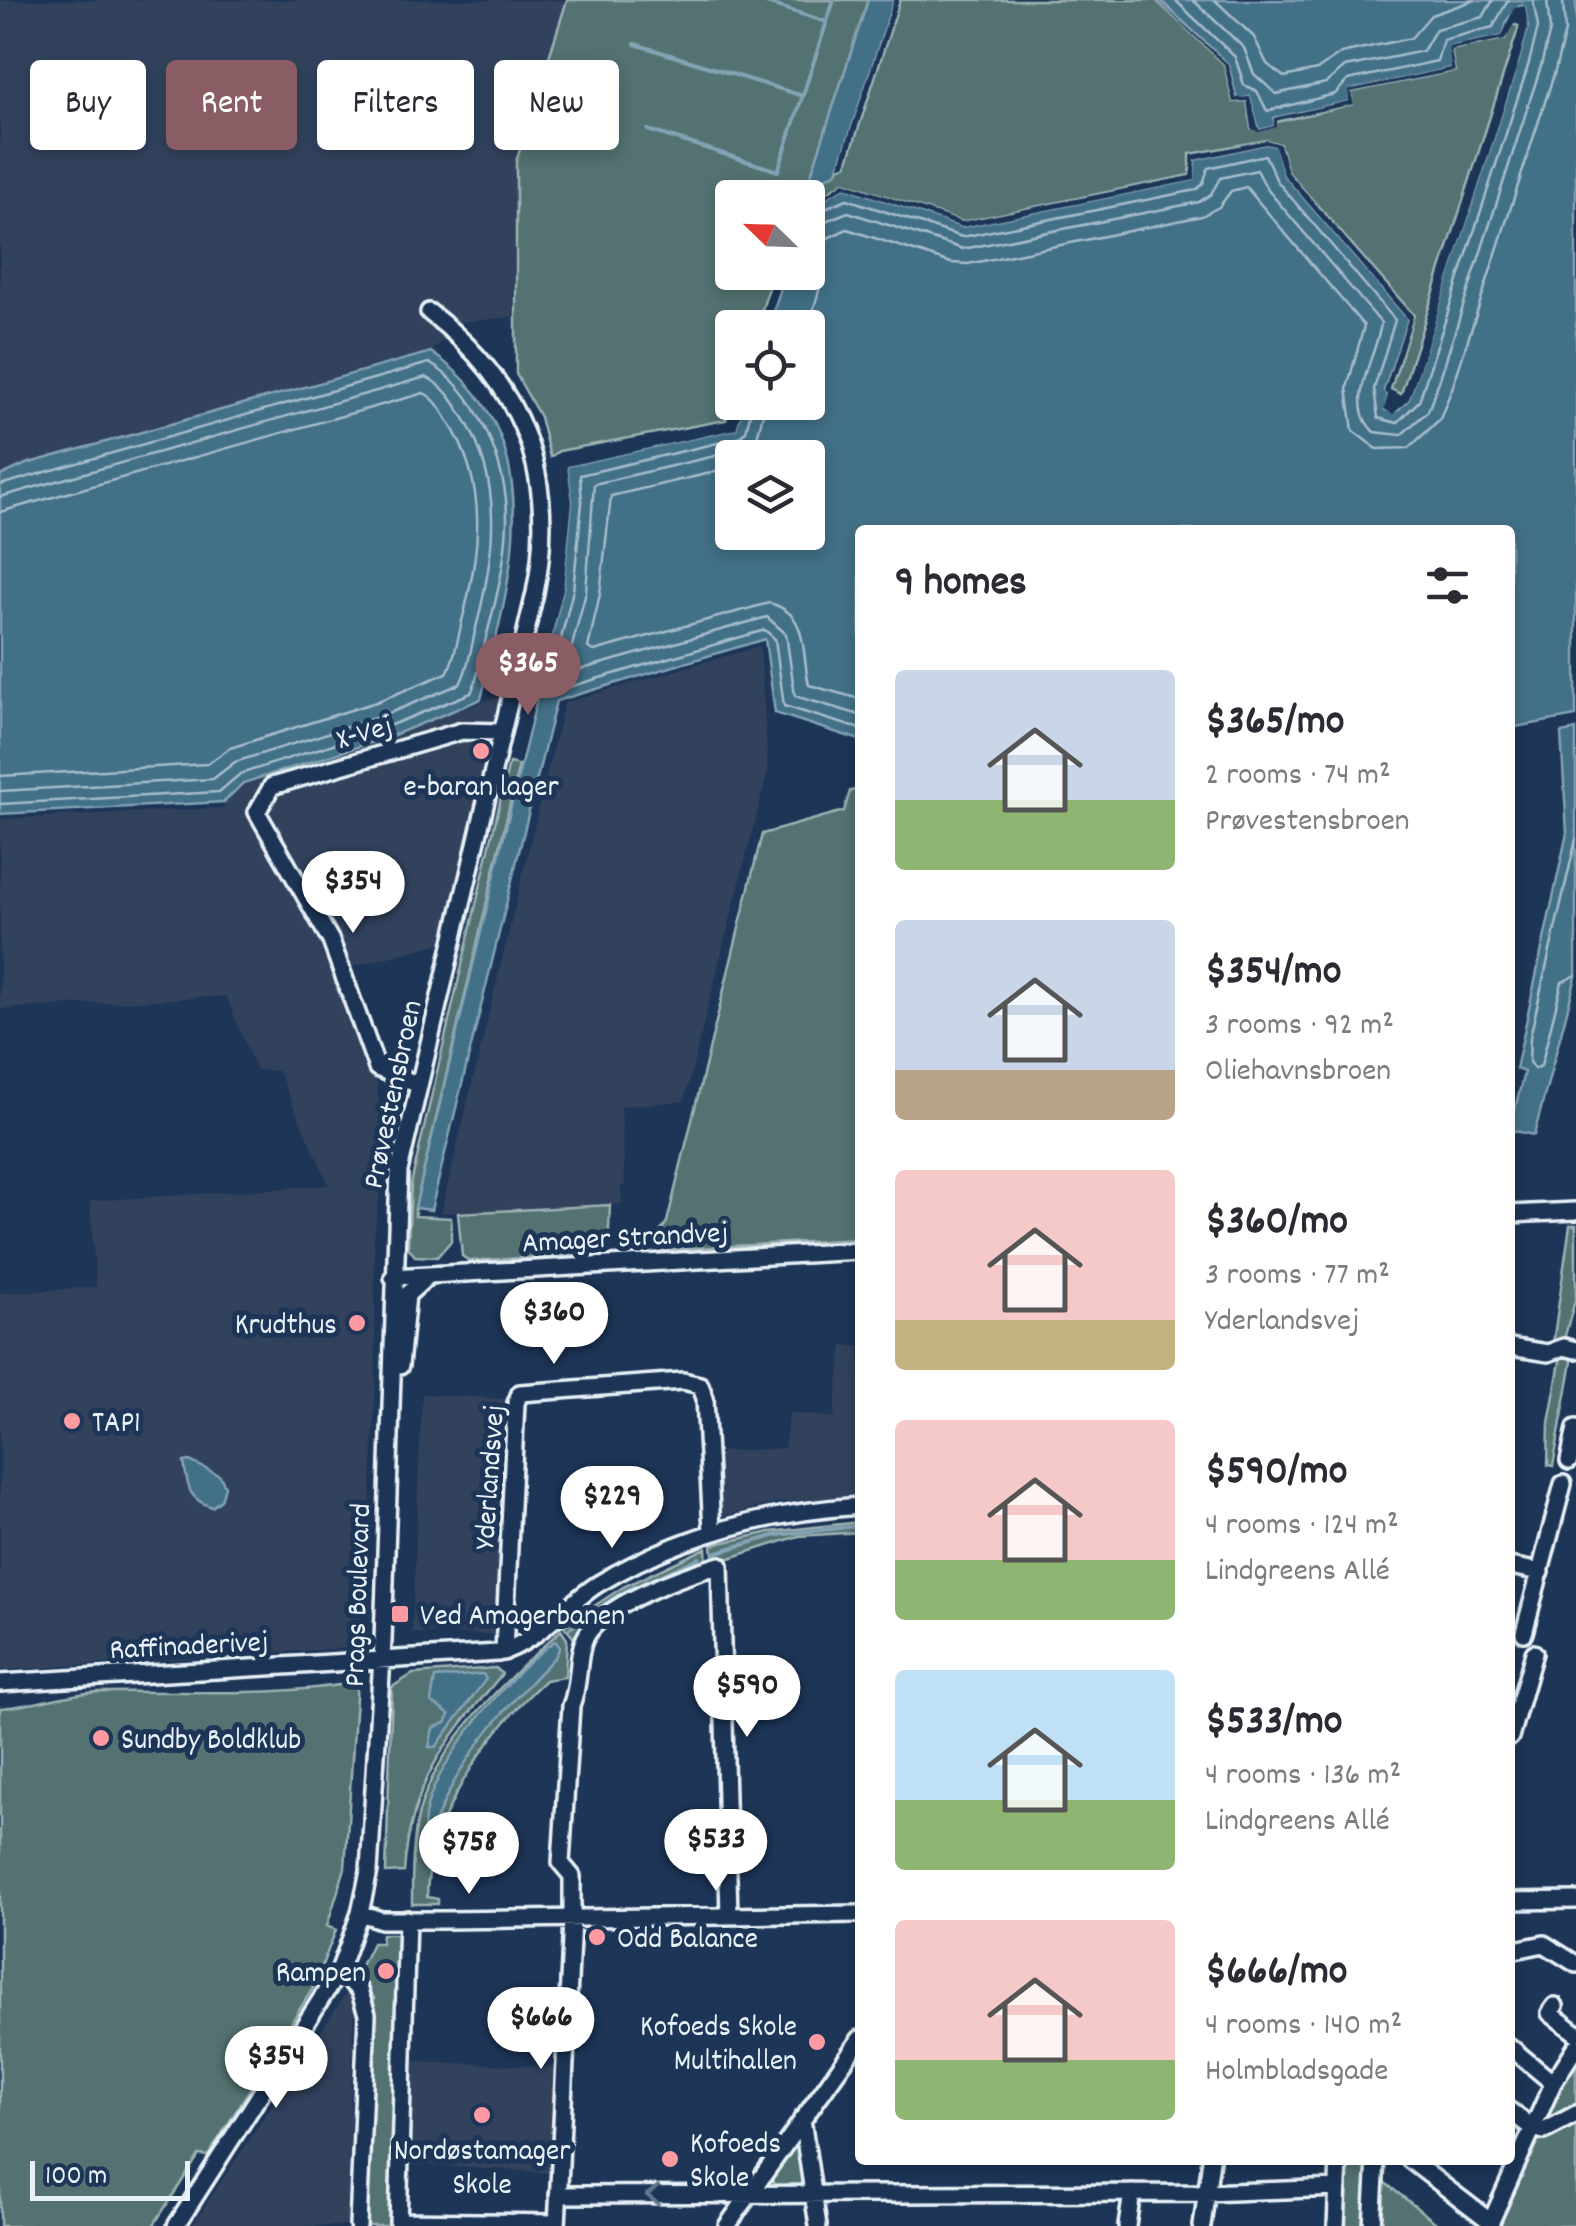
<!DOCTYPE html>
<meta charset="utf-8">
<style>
body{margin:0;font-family:Dekko,sans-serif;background:#f2f2f3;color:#2b2b33;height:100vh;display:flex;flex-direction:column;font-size:38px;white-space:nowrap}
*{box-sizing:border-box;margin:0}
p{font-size:32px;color:#7c7c81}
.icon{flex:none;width:55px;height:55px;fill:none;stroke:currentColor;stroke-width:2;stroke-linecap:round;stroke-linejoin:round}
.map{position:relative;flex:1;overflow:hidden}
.drawer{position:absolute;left:855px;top:525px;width:660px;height:1640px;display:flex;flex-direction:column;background:#fff;border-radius:10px;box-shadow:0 5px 15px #0003}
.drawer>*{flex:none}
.banner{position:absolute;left:30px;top:60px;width:675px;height:90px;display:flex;gap:20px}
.needle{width:65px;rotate:293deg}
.buttons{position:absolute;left:715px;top:180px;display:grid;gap:20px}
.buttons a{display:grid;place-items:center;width:110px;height:110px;border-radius:10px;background:#fff;box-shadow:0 5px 15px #0003;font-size:50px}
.scale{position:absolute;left:30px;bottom:25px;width:160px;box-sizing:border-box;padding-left:10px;border:5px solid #e8f1f8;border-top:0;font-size:28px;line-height:35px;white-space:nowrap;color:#e8f1f8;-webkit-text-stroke:8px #1d3557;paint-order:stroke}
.price{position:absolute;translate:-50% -85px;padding:0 22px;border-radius:35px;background:#fff;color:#222;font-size:32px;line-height:65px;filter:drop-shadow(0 2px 5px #0008)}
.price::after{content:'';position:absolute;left:50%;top:60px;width:30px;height:22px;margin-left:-15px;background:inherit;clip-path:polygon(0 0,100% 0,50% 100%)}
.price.active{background:#8a5d65;color:#fff}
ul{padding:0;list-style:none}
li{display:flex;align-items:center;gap:30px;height:250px;padding:0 40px}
li span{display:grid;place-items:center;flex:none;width:280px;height:200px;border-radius:10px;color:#555}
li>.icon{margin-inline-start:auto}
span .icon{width:120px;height:120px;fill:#fffc;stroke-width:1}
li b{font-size:42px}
h2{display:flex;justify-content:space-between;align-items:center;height:120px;padding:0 40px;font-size:42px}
.chip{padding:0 35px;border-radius:10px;background:#fff;box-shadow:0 5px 15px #0003;font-size:35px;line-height:90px}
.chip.active{background:#8a5d65;color:#fff}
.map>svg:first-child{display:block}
.built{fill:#31435d}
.green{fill:#537271;stroke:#9eb2b4;stroke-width:2.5}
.water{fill:#426f87;stroke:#84a3b4;stroke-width:2.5;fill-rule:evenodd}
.pier{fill:#1d3557}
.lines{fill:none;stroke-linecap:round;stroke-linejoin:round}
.shore{stroke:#a6bdcb;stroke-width:2.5}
.stream{stroke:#84a3b4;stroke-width:4}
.minor-casing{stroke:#e8f1f8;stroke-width:22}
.minor{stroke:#1d3557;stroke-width:15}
.oneway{stroke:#64778f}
.poi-dot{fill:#ff9aa2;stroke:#1d3557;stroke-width:4}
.labels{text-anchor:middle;stroke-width:10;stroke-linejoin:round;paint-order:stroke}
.street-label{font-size:30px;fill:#e8f1f8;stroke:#1d3557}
.poi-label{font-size:30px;fill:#e8f1f8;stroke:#1d3557;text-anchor:start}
</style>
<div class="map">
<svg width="1576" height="2226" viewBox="0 0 1576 2226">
<rect width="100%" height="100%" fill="#1d3557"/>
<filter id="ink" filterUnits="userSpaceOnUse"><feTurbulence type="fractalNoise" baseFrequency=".01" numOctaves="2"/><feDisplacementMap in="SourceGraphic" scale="20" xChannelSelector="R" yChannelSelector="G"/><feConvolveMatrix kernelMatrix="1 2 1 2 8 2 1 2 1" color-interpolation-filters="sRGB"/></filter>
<g filter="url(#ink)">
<path class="built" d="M0 0H567L516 162 513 317 461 322 431 352 26 464 0 476Z
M760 646 768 770 684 1101 621 1106 625 1185 621 1186 622 1204 441 1213 564 703Z
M500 696 441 943 351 967 374 1052 384 1162 374 1236 376 1377 364 1647 0 1670V1293L96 1287 90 1201 329 1185 278 1071 256 1070 226 996 0 1009V819L224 808V802L243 783Z
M843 1345 860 1347V1495L780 1502 723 1516 719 1512 714 1452 784 1448 789 1413 834 1418Z
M422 1394 505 1399 501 1635 412 1633Z
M347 1992H354L347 2226H192Z
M409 2061 559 2067 555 2173 404 2164Z"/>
<path class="green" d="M567 0H868L808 185 847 164 900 0H1156L1224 64 1233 102 1247 101 1251 128 1353 104 1351 92 1455 71 1451 50 1505 39 1510 24 1519 26 1401 394 1391 389 1414 315 1288 172 1280 144 1266 140 1190 154V175L962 222 844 182 808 204V198H732V272L774 273 756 327 732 328V400L726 420 559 451 550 457 540 417 516 374V162Z
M509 763 519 765 415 1208V1216L451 1218V1241L437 1257 415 1256 408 1247 411 1184Z
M860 789V1239L661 1250 660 1232 667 1222 762 834 844 811 850 791Z
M610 1205 608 1253 469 1261 462 1256 458 1213Z
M1570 1225H1576V1297L1564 1339 1553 1343Z
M1565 1354 1573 1356 1553 1466 1548 1465 1549 1423 1561 1356Z
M860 1522V1532L799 1536 714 1563 712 1545 770 1532Z
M706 1548 707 1565 688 1570 577 1642 564 1626 623 1587Z
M561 1630 567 1639 565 1677 545 1680C486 1735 428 1817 427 1897L438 1899V1904H412C412 1874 412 1841 419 1812 439 1739 508 1679 561 1630Z
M496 1668 502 1674C445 1742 411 1780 404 1872L386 1873 392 1687 413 1674Z
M357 1682 345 1868 327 1926 336 1930 313 1988 208 2156 199 2155 153 2226H0V1708C34 1706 67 1693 100 1692 187 1690 271 1698 357 1682Z
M382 1934H399L388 2226H365L374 1998 357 1974 372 1943H381Z
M1576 2052V2226H1494L1525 2156 1531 2158 1537 2145 1531 2141Z
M799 2143 808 2187H775L771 2177 794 2144Z
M1348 2160H1371L1367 2226H1343Z
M1379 2178 1440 2226H1377V2207L1382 2210 1384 2205 1377 2200Z"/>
<path class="water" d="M868 0H894L837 172 807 187Z
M1160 0H1576V716L1510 728V530H860V740L775 713 765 639 556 701 431 1210 415 1208 563 589 572 502 567 466 736 429 744 403 808 402V328L768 327 786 273 808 272V207L845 187 962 227 1194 180 1195 160 1266 144 1276 146 1284 175 1408 319 1384 391 1388 395 1385 410 1397 411 1409 399 1519 60 1528 27 1525 7 1520 5 1507 20 1503 36 1449 47 1452 68 1349 90 1350 101 1274 118 1275 126 1259 130 1250 97 1237 99 1228 64ZM732 458H808V532H732Z
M431 352C555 437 511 579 481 699L389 737 243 783 224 802 0 814V476L26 464Z
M1576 730V977L1534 1135 1510 1130 1524 1072 1516 1069 1567 833 1561 733Z
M190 1461 220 1476 225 1486 221 1500 212 1507C187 1499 188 1486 184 1462Z
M555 1641 560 1647 555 1657C504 1708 453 1765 431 1835L426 1834C411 1785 515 1667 555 1641Z
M483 1674 486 1679 436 1747H429L433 1728 446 1723 450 1715 431 1702 435 1678Z"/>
<path class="pier" d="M894 0H899L845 165 839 166Z
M1156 0 1228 64 1236 98 1250 97 1259 130 1274 126V118L1349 101 1348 90 1451 68 1448 47 1502 36 1514 8 1525 6 1528 27 1519 60 1418 373 1409 399 1393 414 1384 409 1388 395 1384 392 1408 319 1284 175 1275 146 1266 144 1195 160V180L962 227 845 187 808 207 844 182 962 222 1190 176 1193 156 1266 140 1280 144 1288 172 1413 317 1389 390 1392 409 1405 395 1413 372 1514 59 1522 11 1505 39 1451 50 1455 71 1351 92 1354 104 1277 120V127L1258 132 1251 128 1247 101 1233 102 1224 64Z
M739 402 744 403 736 429 567 466 572 502 563 589 519 765 514 764 558 588 567 503 563 463 732 425Z"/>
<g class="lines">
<path class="shore" d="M1175 0 1235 57 1244 85 1257 91 1267 111 1335 94 1348 80 1437 61 1443 40 1493 27 1508 0
M1193 0 1244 48 1254 74 1276 94 1326 83 1345 67 1423 51 1436 29 1483 17 1493 0
M1215 0 1254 37 1267 64 1284 77 1317 70 1341 53 1411 38 1431 15 1475 0
M808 215 847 199 962 237 1196 190 1203 184 1208 168 1265 155 1277 181 1395 320 1374 389 1378 418 1397 423 1419 401 1529 63 1538 27 1533 0
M808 228 848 212 963 249 1199 202 1211 194 1220 178 1257 170 1267 189 1381 323C1377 356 1343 403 1374 432L1401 435 1428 411 1439 381 1541 66 1550 30 1547 0
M808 328 823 277 813 245 847 229 951 263 968 264 1202 216 1219 207 1231 191 1246 187 1364 326 1347 388 1353 431 1377 449 1409 448 1440 419 1453 386 1555 71 1565 31 1563 0
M753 402 746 431 739 438 580 475 582 503 573 590 549 687 555 691 765 630 775 639 784 706 860 729
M766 402 757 438 745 449 594 484 586 592 566 669 572 672 767 617 786 634 795 696 860 715
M732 468 611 496 600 594 588 648 594 651 769 603C810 613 801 652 809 685L860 699
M0 485 429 363C478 390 508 467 507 521 506 560 497 597 487 634 482 653 479 676 471 693L386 727 240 774 219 792 0 804
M0 497 426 377C444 386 452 399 462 415 506 484 494 558 475 632 471 649 468 669 460 684L382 716 235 762 213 779 0 791
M0 512 424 393C436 399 441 410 448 421 489 485 480 552 462 621 458 638 455 658 447 673L376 702 230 748 207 764 0 776
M1576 839 1530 1037 1529 1062 1534 1069 1541 1066 1562 982 1576 975"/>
<path class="stream" d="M757 0 827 22
M635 44 803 96
M648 130 778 171 834 0
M714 1553 777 1535 857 1526
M570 1628 625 1591 699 1558"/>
<g class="minor-casing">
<path id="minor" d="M419 1085 377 1068 331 941 257 812 272 786 462 731 501 732
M1510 1214 1576 1211
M393 1277 860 1251
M1510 1347 1548 1353 1564 1347 1576 1350
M400 1366 407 1295 429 1275
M1569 1461 1576 1428
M1510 1566 1541 1572
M1524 1633 1563 1484
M504 1652 516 1403 520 1393 683 1381 700 1385 705 1398 712 1531
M0 1683 498 1653C535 1644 566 1604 598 1584 678 1536 767 1512 860 1506
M1510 1737 1534 1653
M1510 1901 1576 1900
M360 1913 381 1920H444L860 1914
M1510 1951 1544 1944 1576 1964
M339 1971 359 1990 367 2014 358 2226
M1555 2006 1550 2013 1576 2033
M1510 2047 1553 2083
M1510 2111 1532 2128 1544 2131 1576 2114
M802 2119 818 2226
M1410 2160 1491 2222
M558 2195 1206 2193 1338 2188
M398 2221 557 2223
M176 2226 339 1971 360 1913 369 1871 383 1641 399 1171 535 593C558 476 524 385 429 312
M398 2226 407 1919
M557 2226 572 1919V1876L561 1863 571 1706C581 1682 576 1656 585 1638 602 1604 685 1575 720 1565L729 1916
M727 2226 860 2039
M1127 2226 1132 2193
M1202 2226 1211 2160
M1336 2226 1339 2160
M1372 2226 1376 2160
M1489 2226 1553 2083 1576 2047"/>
</g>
<use href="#minor" class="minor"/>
</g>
<defs><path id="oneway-chevron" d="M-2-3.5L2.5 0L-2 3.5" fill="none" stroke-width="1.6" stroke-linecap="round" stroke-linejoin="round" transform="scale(2.5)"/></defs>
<use class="oneway" href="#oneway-chevron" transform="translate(653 2195) rotate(180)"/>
</g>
<g class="poi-dot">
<circle cx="481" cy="751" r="10"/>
<circle cx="357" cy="1323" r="10"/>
<circle cx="72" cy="1421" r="10"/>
<rect x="390" y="1604" width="20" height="20" rx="5"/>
<circle cx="101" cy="1738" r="10"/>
<circle cx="597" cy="1937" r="10"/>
<circle cx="386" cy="1971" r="10"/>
<circle cx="817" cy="2042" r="10"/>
<circle cx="482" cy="2115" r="10"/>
<circle cx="670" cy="2159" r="10"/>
</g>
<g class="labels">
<g class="street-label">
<text transform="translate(364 731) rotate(-16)" y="10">X-Vej</text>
<text transform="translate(391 1094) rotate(-78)" y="10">Prøvestensbroen</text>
<text transform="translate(625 1236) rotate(-3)" y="10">Amager Strandvej</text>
<text transform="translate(488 1477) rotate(-86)" y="10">Yderlandsvej</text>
<text transform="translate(356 1595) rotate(-88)" y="10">Prags Boulevard</text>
<text transform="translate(189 1644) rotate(-3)" y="10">Raffinaderivej</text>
</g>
<g class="poi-label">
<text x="481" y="795" text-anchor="middle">e-baran lager</text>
<text x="337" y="1333" text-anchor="end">Krudthus</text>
<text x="92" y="1431">TAP1</text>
<text x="420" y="1624">Ved Amagerbanen</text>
<text x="121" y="1748">Sundby Boldklub</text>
<text x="617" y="1947">Odd Balance</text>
<text x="366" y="1981" text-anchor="end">Rampen</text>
<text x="797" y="2035" text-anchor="end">Kofoeds Skole<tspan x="797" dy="34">Multihallen</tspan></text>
<text x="690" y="2152">Kofoeds<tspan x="690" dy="34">Skole</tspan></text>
<text x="482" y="2159" text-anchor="middle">Nordøstamager<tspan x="482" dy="34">Skole</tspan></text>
</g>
</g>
</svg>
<div class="buttons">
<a><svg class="needle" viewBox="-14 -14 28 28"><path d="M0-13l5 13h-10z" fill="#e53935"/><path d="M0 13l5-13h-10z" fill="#7c7c81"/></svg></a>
<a><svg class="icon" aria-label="locate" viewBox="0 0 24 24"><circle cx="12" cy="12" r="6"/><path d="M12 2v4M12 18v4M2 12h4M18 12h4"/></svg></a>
<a><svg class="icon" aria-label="layers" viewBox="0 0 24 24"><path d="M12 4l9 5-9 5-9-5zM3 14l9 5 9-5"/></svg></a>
</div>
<div class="scale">100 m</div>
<b class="price active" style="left:528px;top:718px">$365</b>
<b class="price" style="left:353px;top:936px">$354</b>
<b class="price" style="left:554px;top:1367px">$360</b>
<b class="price" style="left:612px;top:1551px">$229</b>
<b class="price" style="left:747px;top:1740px">$590</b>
<b class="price" style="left:716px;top:1894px">$533</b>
<b class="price" style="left:469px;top:1897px">$758</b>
<b class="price" style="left:541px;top:2072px">$666</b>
<b class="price" style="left:276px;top:2111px">$354</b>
<div class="banner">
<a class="chip">Buy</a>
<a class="chip active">Rent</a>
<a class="chip">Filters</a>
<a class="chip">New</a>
</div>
<section class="drawer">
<h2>9 homes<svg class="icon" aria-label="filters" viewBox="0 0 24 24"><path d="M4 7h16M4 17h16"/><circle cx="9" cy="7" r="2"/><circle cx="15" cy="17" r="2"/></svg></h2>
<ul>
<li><span style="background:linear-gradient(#c9d6e8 65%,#8fb573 0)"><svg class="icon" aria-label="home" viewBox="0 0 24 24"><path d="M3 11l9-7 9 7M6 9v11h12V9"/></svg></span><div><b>$365/mo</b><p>2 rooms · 74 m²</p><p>Prøvestensbroen</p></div></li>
<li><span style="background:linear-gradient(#c9d6e8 75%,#b9a48a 0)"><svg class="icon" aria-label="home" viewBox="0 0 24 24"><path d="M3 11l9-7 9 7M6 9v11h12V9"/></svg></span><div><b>$354/mo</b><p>3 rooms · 92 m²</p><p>Oliehavnsbroen</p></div></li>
<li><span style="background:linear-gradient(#f6c9c9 75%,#c2b280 0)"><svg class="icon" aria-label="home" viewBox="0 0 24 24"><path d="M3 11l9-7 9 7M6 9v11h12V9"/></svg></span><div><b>$360/mo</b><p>3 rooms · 77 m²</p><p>Yderlandsvej</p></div></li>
<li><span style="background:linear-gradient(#f6c9c9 70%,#8fb573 0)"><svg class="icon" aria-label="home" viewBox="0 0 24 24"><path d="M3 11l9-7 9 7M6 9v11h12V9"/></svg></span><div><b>$590/mo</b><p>4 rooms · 124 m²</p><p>Lindgreens Allé</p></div></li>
<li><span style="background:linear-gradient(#bfe0f5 65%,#8fb573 0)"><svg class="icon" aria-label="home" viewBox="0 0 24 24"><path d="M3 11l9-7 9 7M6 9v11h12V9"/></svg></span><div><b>$533/mo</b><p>4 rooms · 136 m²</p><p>Lindgreens Allé</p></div></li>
<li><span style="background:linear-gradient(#f6c9c9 70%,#8fb573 0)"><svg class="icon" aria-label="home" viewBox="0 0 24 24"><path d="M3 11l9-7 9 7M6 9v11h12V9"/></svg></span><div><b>$666/mo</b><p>4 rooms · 140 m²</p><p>Holmbladsgade</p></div></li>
</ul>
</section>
</div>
